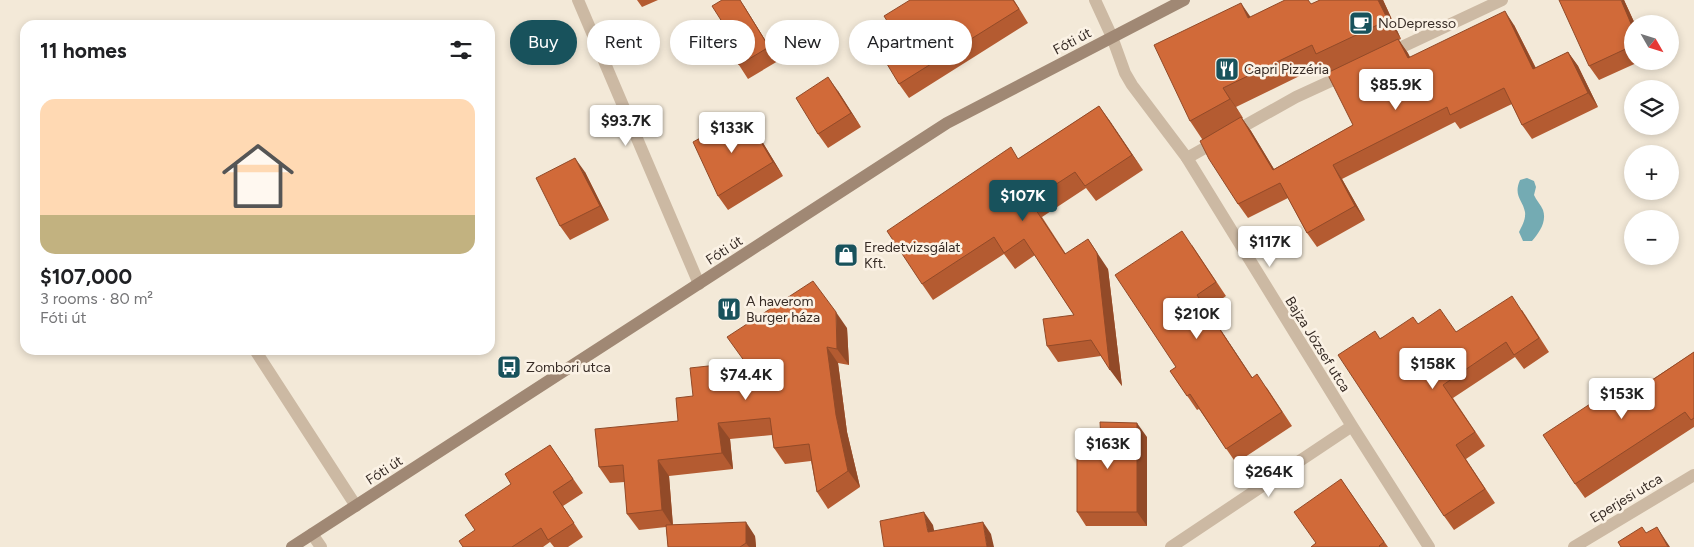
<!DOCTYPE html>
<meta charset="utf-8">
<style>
body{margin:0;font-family:Figtree,sans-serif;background:#f6f6f6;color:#202124;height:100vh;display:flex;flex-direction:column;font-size:19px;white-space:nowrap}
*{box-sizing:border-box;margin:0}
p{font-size:16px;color:#757577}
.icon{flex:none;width:28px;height:28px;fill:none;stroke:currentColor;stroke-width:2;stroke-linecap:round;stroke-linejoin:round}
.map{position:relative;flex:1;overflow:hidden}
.side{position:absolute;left:20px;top:20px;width:475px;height:335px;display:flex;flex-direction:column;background:#fff;border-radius:15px;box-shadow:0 2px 8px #0003}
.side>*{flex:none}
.banner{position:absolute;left:510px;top:20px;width:475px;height:45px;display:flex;gap:10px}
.needle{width:32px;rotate:129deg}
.controls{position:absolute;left:1624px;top:15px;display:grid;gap:10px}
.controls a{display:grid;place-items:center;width:55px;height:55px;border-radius:50%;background:#fff;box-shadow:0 2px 8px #0003;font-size:25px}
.price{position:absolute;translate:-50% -42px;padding:0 11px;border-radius:5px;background:#fff;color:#222;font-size:16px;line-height:32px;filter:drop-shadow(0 1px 2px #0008)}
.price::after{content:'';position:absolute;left:50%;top:30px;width:15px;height:11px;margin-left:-8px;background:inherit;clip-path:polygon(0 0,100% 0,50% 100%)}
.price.active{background:#18525c;color:#fff}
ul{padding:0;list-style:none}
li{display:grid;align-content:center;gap:10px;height:265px;padding:0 20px}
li+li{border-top:1px solid #e0e0e0}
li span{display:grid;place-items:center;height:155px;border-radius:15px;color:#555}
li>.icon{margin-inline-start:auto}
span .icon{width:90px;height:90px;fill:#fffc;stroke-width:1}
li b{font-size:21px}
h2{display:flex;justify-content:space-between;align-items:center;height:60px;padding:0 20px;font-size:21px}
.tag{padding:0 18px;border-radius:22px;background:#fff;box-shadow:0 2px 8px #0003;font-size:18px;line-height:45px}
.tag.active{background:#18525c;color:#fff}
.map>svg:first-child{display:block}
.water{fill:#74abb3}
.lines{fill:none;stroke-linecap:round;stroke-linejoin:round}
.lane{stroke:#ccb9a3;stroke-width:12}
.street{stroke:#ccb9a3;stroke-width:12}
.secondary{stroke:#a08874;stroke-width:12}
.wall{fill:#b45b31;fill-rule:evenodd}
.shaded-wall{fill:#924a28}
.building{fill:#d16a39;stroke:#924a28}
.labels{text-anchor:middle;stroke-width:5;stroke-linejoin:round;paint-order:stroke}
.poi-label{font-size:14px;fill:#372c26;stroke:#fbf2e5;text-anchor:start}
.street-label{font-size:14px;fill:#372c26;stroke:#fbf2e5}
</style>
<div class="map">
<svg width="1694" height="547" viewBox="0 0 1694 547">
<rect width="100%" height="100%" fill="#f3e9d8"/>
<path class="water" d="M1527 178 1534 181 1536 187 1534 195C1536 200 1541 205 1543 210 1547 222 1539 233 1532 241H1523L1519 232C1522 226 1526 219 1525 212 1523 200 1513 196 1520 180Z"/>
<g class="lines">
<path class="lane" d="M1389 53 1502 0
M1187 158 1296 97 1346 74
M255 350 356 506"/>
<path class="street" d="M578 0 699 284
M1095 0 1112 37 1125 73 1132 85 1187 158 1352 426 1429 547
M312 534 321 547
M1171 547 1352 426
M1574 547 1694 475"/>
<path class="secondary" d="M292 547 947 123 1184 0"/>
</g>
<path class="wall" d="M637 0H658L642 7Z
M910 0H1014L1028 23 909 98 899 84 894 32Z
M1320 0H1383L1401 39 1399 40 1410 57 1514 25 1536 68 1568 52 1578 66 1598 107 1532 139 1522 125 1512 104 1460 129 1455 122 1342 179 1365 220 1317 247 1307 233 1288 198 1248 218 1238 204 1202 139 1190 121 1250 17 1313 4ZM1324 64 1329 72 1353 125 1274 169 1251 131 1242 118H1243L1236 107Z
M1624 0 1635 24H1632V61H1641L1599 80 1589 66Z
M744 6 778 61 748 79 739 65Z
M838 91 861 127 828 148 818 134Z
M1099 106 1143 170 1096 201 1086 188 1042 217 1066 254 1108 269 1122 386 1101 356 1058 362 1047 346 1074 315 1035 255 1015 269 1004 254 933 300 922 284 1018 159Z
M754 128 783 176 728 210 718 196Z
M585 172 609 220 570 240 560 226Z
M1192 245 1226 296 1207 309 1252 378 1267 388 1292 426 1236 463 1199 409 1197 410 1170 371 1176 367Z
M1522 310 1549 352 1524 369 1515 357 1453 398 1485 446 1466 459 1495 503 1454 530 1444 516 1380 338 1418 324 1456 332Z
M847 328 849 365 838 363 847 432 860 487 828 509 817 492 811 461 785 464 774 448 772 435 730 439 733 469 669 476 673 525 755 536 756 547H668L666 527 639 530 627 514 625 482 610 483 599 467 678 421 693 396 745 362Z
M1694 352V427L1585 498 1575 484 1636 390Z
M1147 437V526H1086L1077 512 1101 439Z
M550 445 583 493 563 506 583 537 568 547H554L550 542 543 547H463L511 484Z
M1341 479 1388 547H1311L1316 543Z"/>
<path class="shaded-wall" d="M740 0 744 6 778 61 769 47Z
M1378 0H1383L1401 39 1388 20Z
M1621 0H1624L1635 24H1632V26Z
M1241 3 1254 22 1248 18Z
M1505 11 1514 25 1543 83 1533 69Z
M1398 39 1408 53 1417 72 1408 58Z
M1568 52 1578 66 1598 107 1588 93Z
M828 77 838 91 861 127 851 113Z
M1223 88 1236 107 1243 118 1230 99Z
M1099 106 1110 121 1143 170 1132 155Z
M744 114 754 128 783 176 773 162Z
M1241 117 1251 131 1283 184 1273 170Z
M575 158 585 172 609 220 600 206Z
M1333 165 1342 179 1365 220 1355 206Z
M1088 239 1108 269 1122 386 1110 370Z
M1197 295 1207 309 1262 392 1252 378Z
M836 312 847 328 849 365 837 349Z
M827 347 838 363 847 432 860 487 848 471 836 415Z
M718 423 730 439 733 469 722 453Z
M1137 423 1147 437V526L1137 512Z
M658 460 669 476 673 527 662 510Z
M924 512 933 525 937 544 928 532Z
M746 522 755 536 756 547H749L746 543Z
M983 522 991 534 994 547H987Z
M1657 527 1666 541 1670 547H1668Z"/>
<path class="building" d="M722 0H740L769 47 739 65 725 43 733 39 712 6Z
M910 0H1013L1019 9 899 84 875 44 894 32 884 16Z
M1285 0H1308L1311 4 1320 0H1378L1388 20 1316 54 1312 45 1223 88 1230 99 1190 121 1154 45 1241 3 1248 18Z
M1559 0H1621L1632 26V46L1589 66Z
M1505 11 1533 69 1568 52 1588 93 1522 125 1504 88 1450 115 1447 107 1333 165 1355 206 1307 233 1280 183 1238 204 1209 159 1200 141 1241 117 1273 170 1353 125 1327 73 1398 39 1408 58Z
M828 77 851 113 818 134 796 98Z
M1099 106 1132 155 1085 186 1075 172 1030 201 1065 254 1088 239 1097 253 1110 370 1091 340 1047 346 1043 319 1074 315 1024 239 1004 253 994 237 922 284 887 231 1011 147 1018 159Z
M744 114 773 162 718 196 693 142Z
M575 158 600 206 560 226 536 178Z
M1182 231 1216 282 1197 295 1252 378 1257 374 1282 412 1226 449 1190 394 1187 396 1170 371 1176 367 1115 275Z
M813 281 836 312 837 349 827 347 836 415 848 471 817 492 809 444 774 448 770 418 718 423 722 453 658 460 662 510 627 514 623 465 599 467 595 429 678 421 676 398 693 396 690 368 745 362 727 337Z
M1512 296 1539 338 1514 355 1506 342 1443 385 1475 432 1456 445 1485 489 1444 516 1338 355 1375 331 1380 339 1413 317 1418 324 1440 309 1456 332Z
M1694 352V418L1691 420 1685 412 1575 484 1543 435 1628 379 1636 391Z
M1100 422 1137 423V512H1077V439H1101Z
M550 445 573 479 553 492 574 523 548 540 541 528 512 547H463L459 541 475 530 465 515 511 484 505 474Z
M1341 479 1384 542 1379 546 1380 547H1311L1316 543 1294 512Z
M924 512 928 532 983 522 987 547H884L880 521Z
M746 522V543L740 547H668L666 525Z
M1642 527 1646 533 1657 527 1668 547H1621L1618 542Z"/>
<defs>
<g id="cafe-square" transform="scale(1.25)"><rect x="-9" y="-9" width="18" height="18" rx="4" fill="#18525c" stroke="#fbf2e5"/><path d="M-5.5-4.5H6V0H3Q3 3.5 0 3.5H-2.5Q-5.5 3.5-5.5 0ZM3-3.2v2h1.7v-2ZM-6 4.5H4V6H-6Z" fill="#fff"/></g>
<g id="restaurant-square" transform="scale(1.25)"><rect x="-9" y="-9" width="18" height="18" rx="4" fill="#18525c" stroke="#fbf2e5"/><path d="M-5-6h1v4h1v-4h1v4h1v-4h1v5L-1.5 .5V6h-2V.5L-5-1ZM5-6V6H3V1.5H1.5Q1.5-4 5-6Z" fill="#fff"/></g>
<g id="shop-square" transform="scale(1.25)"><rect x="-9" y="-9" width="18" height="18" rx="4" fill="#18525c" stroke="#fbf2e5"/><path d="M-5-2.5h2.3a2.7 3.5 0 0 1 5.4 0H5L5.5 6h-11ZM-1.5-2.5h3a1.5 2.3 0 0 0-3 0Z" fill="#fff"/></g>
<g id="bus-square" transform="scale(1.25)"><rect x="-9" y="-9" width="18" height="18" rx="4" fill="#18525c" stroke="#fbf2e5"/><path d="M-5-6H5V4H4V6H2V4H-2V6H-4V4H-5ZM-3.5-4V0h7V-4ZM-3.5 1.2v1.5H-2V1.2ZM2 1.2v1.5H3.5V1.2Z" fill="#fff"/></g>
</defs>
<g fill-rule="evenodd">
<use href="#cafe-square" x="1361" y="23"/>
<use href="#restaurant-square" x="1227" y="69"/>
<use href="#shop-square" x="846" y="255"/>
<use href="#restaurant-square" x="729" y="309"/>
<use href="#bus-square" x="509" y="367"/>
</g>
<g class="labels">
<g class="poi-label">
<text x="1378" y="28">NoDepresso</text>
<text x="1244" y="74">Capri Pizzéria</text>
<text x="864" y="252">Eredetvizsgálat<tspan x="864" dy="16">Kft.</tspan></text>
<text x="746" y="306">A haverom<tspan x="746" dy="16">Burger háza</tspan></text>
<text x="526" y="372">Zombori utca</text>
</g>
<g class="street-label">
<text transform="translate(1072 41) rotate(-28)" y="5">Fóti út</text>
<text transform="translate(724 250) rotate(-33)" y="5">Fóti út</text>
<text transform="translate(1318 344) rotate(58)" y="5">Bajza József utca</text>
<text transform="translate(384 470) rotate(-33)" y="5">Fóti út</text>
<text transform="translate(1626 498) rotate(-31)" y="5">Eperjesi utca</text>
</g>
</g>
</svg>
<div class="controls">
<a><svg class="needle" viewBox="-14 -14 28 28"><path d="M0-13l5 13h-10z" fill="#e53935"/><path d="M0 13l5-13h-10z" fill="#757577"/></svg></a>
<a><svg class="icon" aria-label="layers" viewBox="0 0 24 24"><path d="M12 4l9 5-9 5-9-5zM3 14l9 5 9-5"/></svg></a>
<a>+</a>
<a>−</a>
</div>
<b class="price" style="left:1396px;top:111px">$85.9K</b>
<b class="price" style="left:626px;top:147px">$93.7K</b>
<b class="price" style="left:732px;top:154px">$133K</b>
<b class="price active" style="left:1023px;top:222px">$107K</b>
<b class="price" style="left:1270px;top:268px">$117K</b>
<b class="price" style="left:1197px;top:340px">$210K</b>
<b class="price" style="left:1433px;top:390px">$158K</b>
<b class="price" style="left:746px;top:401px">$74.4K</b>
<b class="price" style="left:1622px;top:420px">$153K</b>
<b class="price" style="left:1108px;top:470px">$163K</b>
<b class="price" style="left:1269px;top:498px">$264K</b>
<div class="banner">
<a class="tag active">Buy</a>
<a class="tag">Rent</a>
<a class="tag">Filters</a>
<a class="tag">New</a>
<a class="tag">Apartment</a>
</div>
<section class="side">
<h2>11 homes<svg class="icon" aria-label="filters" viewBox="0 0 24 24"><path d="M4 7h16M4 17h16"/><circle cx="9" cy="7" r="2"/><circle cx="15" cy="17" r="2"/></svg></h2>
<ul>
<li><span style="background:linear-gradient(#ffd9b3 75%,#c2b280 0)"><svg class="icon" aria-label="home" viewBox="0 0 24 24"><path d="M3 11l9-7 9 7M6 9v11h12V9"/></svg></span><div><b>$107,000</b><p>3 rooms · 80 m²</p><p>Fóti út</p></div></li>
</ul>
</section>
</div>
